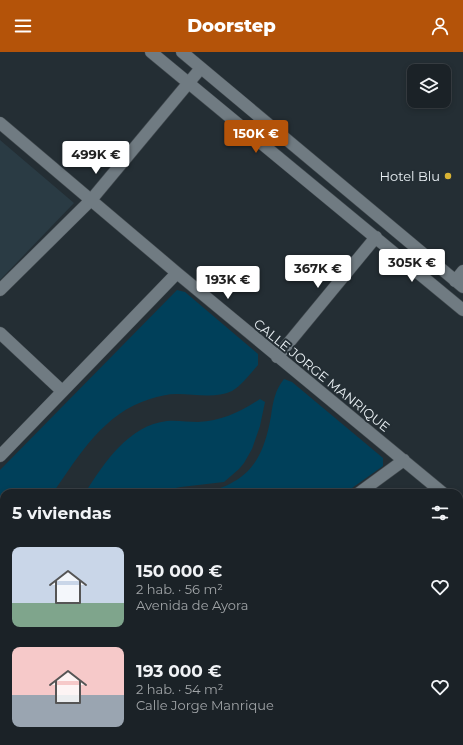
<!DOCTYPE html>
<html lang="es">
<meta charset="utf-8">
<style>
body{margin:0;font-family:Montserrat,sans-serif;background:#242a2f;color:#f1f3f6;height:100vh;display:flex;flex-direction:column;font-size:15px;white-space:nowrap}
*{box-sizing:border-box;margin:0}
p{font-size:13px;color:#a0a4a7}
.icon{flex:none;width:22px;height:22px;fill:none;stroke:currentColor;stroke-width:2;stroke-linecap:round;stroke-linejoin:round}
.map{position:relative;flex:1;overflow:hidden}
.details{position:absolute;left:0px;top:437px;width:463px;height:256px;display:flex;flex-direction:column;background:#1b2227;border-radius:12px 12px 0 0;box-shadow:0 2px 6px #0003,0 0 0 1px #393f44}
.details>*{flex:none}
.tools{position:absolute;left:407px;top:12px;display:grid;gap:8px}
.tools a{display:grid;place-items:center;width:44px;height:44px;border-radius:8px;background:#1b2227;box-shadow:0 2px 6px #0003,0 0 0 1px #393f44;font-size:20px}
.price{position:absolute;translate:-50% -34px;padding:0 9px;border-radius:4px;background:#fff;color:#222;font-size:13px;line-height:26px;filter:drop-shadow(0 1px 2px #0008)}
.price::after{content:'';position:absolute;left:50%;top:24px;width:12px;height:9px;margin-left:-6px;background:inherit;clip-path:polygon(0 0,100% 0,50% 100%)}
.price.current{background:#b45309;color:#fff}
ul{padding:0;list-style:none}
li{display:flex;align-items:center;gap:12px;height:100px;padding:0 12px}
li span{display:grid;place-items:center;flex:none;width:112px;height:80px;border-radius:8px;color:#555}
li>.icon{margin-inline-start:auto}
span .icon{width:48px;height:48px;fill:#fffc;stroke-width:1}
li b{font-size:17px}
h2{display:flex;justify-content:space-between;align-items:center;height:48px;padding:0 12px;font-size:17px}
header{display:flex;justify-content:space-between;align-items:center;height:52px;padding:0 12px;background:#b45309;color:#fff;font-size:18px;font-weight:800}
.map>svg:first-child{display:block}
.built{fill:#2a3b44}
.green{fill:#00405a}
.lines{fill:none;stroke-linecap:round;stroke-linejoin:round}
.minor-casing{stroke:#424a4f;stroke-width:13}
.major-casing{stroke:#424a4f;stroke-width:16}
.minor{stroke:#707b82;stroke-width:12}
.major{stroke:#688bc7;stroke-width:15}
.poi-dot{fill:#d9b334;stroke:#242e34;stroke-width:1.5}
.labels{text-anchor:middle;stroke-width:4;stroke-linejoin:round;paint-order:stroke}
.poi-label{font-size:13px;fill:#e9f0f4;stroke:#242e34;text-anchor:end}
.street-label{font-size:13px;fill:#e9f0f4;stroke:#242e34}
</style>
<header><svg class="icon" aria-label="menu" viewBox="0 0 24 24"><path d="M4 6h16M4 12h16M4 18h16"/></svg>Doorstep<svg class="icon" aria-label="person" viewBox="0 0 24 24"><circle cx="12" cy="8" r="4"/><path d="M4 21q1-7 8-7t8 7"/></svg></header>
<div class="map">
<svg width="463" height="693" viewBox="0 0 463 693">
<rect width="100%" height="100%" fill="#242e34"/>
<path class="built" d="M0 88 74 151 0 228Z
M463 498V625L459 628V501Z"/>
<path class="green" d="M177 238 185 240 258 302V313C250 322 242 333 232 339 215 347 195 342 177 342 168 342 159 344 150 347 104 361 79 403 53 441H4V527L0 534V418Z
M284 327 292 330 383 406V414L345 441H205C249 429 263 409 271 364 273 350 275 338 284 327Z
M260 347 265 350 260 374 252 397 244 411 239 417 224 430 181 435 149 441H85C104 411 129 373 167 369 177 368 188 370 198 370 222 369 240 360 260 347Z
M4 577V626L0 625V582Z"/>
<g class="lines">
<g class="minor-casing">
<path id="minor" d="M151 0 463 258
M182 0 463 235
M0 71 177 221 443 441
M455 229 463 219
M0 238 91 148 201 16
M0 281 62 339
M277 305 376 185
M0 404 177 221
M359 441 404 408
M459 454 463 458
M459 483 463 479
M0 636 4 638
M121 689 131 693
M333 689 336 693
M12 693 18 689
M184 693 189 689
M305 693 311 689"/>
</g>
<g class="major-casing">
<path id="major" d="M459 639 463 637
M385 693 391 689"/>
</g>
<use href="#minor" class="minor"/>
<use href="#major" class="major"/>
</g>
<circle class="poi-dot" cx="448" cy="124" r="4"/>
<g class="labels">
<g class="poi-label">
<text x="440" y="129">Hotel Blu</text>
</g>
<g class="street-label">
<text transform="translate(322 323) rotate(39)" y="5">CALLE JORGE MANRIQUE</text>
</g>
</g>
</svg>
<div class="tools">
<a><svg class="icon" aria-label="layers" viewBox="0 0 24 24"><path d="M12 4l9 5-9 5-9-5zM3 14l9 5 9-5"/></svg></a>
</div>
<b class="price current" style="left:256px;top:102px">150K €</b>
<b class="price" style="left:96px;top:123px">499K €</b>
<b class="price" style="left:412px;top:231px">305K €</b>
<b class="price" style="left:318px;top:237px">367K €</b>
<b class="price" style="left:228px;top:248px">193K €</b>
<section class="details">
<h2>5 viviendas<svg class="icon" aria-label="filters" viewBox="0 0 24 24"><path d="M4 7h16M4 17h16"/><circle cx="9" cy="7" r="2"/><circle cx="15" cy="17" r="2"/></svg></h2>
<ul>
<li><span style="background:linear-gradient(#c9d6e8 70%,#7fa58c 0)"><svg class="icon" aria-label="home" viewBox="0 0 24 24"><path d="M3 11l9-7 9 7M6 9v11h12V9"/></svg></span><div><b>150 000 €</b><p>2 hab. · 56 m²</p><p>Avenida de Ayora</p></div><svg class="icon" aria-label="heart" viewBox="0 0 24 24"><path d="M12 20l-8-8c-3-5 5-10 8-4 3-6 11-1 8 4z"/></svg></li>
<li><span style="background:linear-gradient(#f6c9c9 60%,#9aa5b1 0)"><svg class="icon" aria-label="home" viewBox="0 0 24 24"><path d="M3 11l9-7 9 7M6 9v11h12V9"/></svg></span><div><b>193 000 €</b><p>2 hab. · 54 m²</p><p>Calle Jorge Manrique</p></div><svg class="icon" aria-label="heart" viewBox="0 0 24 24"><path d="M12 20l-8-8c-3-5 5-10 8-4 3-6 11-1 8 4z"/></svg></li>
</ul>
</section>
</div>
